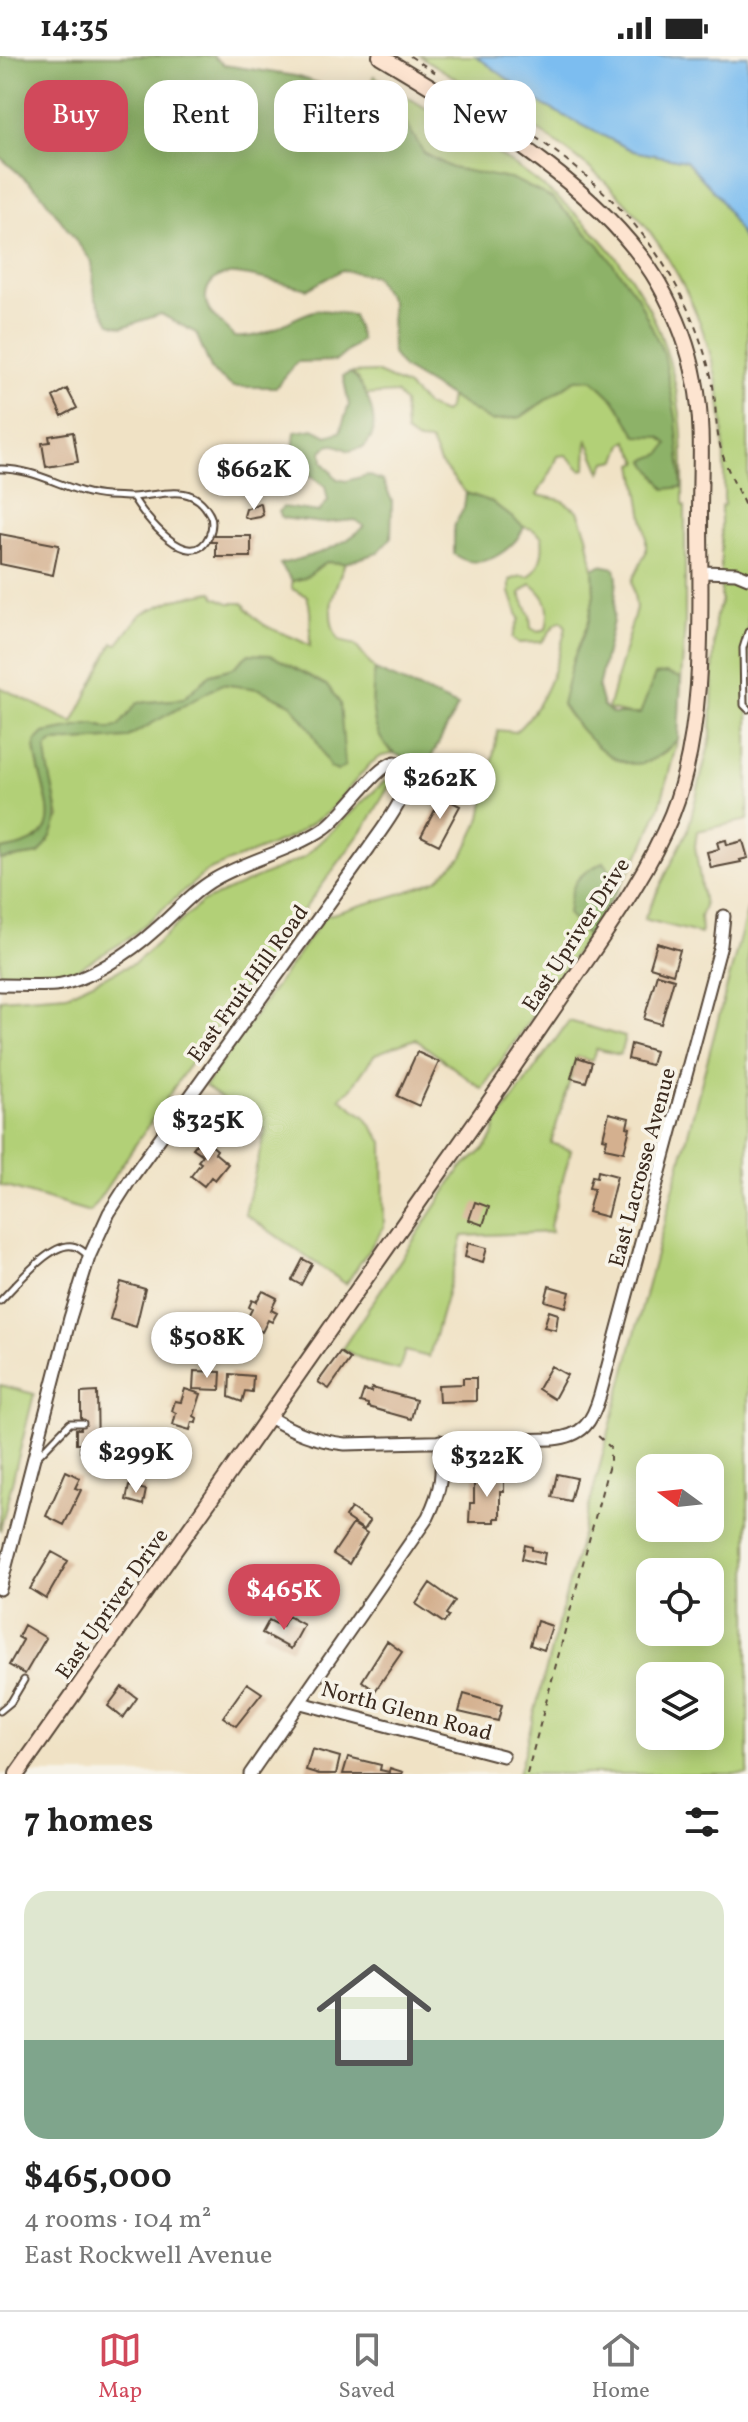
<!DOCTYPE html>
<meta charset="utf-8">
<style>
body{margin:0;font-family:Vollkorn,serif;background:#f2f2f2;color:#222;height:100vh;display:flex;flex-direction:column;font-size:30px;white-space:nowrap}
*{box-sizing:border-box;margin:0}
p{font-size:26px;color:#767676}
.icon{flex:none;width:44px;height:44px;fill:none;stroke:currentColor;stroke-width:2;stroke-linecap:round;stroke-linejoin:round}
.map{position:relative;height:1718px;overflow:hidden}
.panel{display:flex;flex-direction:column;background:#fff;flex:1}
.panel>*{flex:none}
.top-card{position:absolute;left:24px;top:24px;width:700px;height:72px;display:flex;gap:16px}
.needle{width:52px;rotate:285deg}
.tools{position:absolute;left:636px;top:1398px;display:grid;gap:16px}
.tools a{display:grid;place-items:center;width:88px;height:88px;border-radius:16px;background:#fff;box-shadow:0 4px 20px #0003;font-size:40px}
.price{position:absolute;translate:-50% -68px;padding:0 18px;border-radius:28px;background:#fff;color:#222;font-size:26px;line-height:52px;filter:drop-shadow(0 2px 4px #0008)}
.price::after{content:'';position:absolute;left:50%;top:48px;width:24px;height:18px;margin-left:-12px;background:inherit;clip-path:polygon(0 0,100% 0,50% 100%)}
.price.active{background:#d1495b;color:#fff}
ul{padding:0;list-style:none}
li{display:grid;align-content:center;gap:16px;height:424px;padding:0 24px}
li span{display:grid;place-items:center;height:248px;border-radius:24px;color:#555}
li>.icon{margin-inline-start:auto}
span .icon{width:144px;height:144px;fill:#fffc;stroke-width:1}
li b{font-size:34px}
h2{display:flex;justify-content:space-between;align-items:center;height:96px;padding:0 24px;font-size:34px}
.chip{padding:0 28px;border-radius:24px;background:#fff;box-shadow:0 4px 20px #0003;font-size:28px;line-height:72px}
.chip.active{background:#d1495b;color:#fff}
.status{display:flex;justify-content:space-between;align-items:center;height:56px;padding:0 40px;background:#fff;direction:ltr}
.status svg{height:22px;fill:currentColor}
.tab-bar{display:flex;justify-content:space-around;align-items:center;height:112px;border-top:2px solid #e0e0e0;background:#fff;font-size:22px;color:#767676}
.tab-bar a{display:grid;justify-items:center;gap:4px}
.tab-bar .active{color:#d1495b}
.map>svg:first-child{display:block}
.green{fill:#b2d077;stroke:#767d4a;stroke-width:2;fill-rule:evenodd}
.forest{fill:#8db268;stroke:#646e43;stroke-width:2}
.water{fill:#7bbdf0;stroke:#5b7487;stroke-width:2}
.building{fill:#d4b08f}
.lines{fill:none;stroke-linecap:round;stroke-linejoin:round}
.lane-casing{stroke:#564637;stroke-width:9}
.street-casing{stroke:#564637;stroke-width:15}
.secondary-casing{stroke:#564637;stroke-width:18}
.path{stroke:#564637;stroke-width:2;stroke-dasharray:6 6;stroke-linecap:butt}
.lane{stroke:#fff;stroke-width:5}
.street{stroke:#fff;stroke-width:11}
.secondary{stroke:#fde4d0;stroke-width:14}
.labels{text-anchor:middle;stroke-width:7;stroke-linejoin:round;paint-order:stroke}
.street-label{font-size:22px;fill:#3b2a1e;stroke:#f7f3e8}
</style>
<div class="status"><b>14:35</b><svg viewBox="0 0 49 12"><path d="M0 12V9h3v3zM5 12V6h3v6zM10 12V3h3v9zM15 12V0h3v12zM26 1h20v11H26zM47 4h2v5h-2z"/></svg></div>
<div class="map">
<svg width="748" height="1718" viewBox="0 0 748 1718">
<rect width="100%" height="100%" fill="#f7f3e8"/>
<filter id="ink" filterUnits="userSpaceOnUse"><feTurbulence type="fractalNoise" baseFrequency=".0125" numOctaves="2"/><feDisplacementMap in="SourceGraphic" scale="16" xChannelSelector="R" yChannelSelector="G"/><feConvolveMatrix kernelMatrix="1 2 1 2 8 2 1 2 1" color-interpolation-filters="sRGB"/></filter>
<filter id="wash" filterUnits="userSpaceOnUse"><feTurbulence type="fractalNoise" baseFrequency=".006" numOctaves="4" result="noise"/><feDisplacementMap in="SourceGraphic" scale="32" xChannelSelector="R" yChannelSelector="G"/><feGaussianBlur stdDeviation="1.8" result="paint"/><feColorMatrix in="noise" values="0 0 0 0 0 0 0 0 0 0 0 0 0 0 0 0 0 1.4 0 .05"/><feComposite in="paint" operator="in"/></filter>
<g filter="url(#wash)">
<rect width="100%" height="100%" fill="#f0e2c5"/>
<path class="green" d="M420 0H476L545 50 633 95 686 105 719 141 748 191V764L697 775 695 790 704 850 700 861 701 878 644 863 688 774 711 681 715 563 721 546V450L724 449C724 417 725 384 721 352 710 259 661 171 588 111 537 69 476 36 420 0Z
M374 20C513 109 657 173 680 358 684 388 683 419 683 449L685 450V567L678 670 608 653 636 552 632 525 646 496V480L634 408 639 406 628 385 623 388 617 404 606 406 601 416 587 383 586 413 581 414 566 399 558 400 552 414 537 439 561 444 578 455 587 479 593 513 594 539 589 565 573 604 562 649C578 674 599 693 625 707L662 699 678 683 660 750 643 791 621 829 604 806 568 858 587 880 482 1033 415 983 375 998 350 1034 340 1042 365 1061 383 1086 384 1171 346 1228 245 1158 265 1074 205 1030 325 860 406 836 437 824 463 800 481 762 498 674 515 676C545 650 557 609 566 571L561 565 554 570 542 586 518 587 512 582 519 563 510 536V524L521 520 529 521C541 510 544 496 542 481L532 473 524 471 492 446 466 437 440 407 431 386 418 385 406 377 404 347 396 337 365 339 357 322 351 317 376 316 408 331 427 350 444 357 448 352 450 340 491 365 521 361 575 324 592 323 597 328 353 85ZM531 528C548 541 551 552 546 573L538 576 531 572 530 560 520 537Z
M326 506 345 507C334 533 323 560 339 585L355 589 375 614C370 649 371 669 393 698L382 700 371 707 327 757 291 781 207 815 128 883 74 915 0 919V804L39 798 59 761 47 708 46 692 52 686 126 682 221 628 259 633 291 648 311 674 330 711 345 710 249 598 233 612 211 618 183 643 138 647 119 670 109 673 94 668 44 677 35 687C37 740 81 783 0 794V631L73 667 113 587 118 588 141 558 175 543 213 536 215 541 229 547H243C265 579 281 572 310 590 309 572 313 557 307 540L292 533V525L305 521Z
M387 723 391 727 367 768 185 1015 90 1156 0 1129V943L67 938 135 907 202 846 303 802Z
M748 851V1718H518L523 1700ZM650 1412H710V1472H650ZM650 1516H710V1576H650ZM650 1620H710V1680H650Z
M569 965 625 981 620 999 596 993 592 1005 577 1001 551 1087 571 1094 550 1170 552 1176 463 1180 429 1301 405 1295 399 1314 368 1306 342 1293 461 1112C477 1100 495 1088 496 1067Z
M0 1329 34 1338 0 1475Z"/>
<path class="forest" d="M0 0H213L224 9 295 20 354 38 406 67 424 97 452 112 515 124 552 142 599 189 637 240 664 298 676 362 682 431 665 433 645 404 661 398 668 388 660 381 637 380 616 346 592 323 575 324 521 361 491 365 404 313 392 298 391 246 374 220 342 214 308 233C292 230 241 216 229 218 209 220 201 238 209 254 213 262 227 270 234 281 269 284 283 264 314 255 324 252 341 258 353 259L361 284 336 305 297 306 276 331H233L212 315 196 277 161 258 123 271 110 267 95 241 92 206 39 135 0 101Z
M351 317C365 329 378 361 372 379 371 384 367 387 364 391L349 395C338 389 331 385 322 395L323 406 337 423 346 425 368 419 383 425 392 445 391 482 377 497 345 507 326 506 305 522 292 525 280 508C308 501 344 492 364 470L355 464 322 467 282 462 279 456 283 451 319 456 328 445 325 430 310 419 293 395 295 376 314 373 327 380 340 376 349 349 343 320Z
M466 437 492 446 524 471C514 495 478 518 454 498V470L464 452Z
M600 509 615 512 617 523 613 565 598 632 603 650 613 658H640L655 619 666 617 681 622 678 683C669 692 660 701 647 706 613 717 579 674 562 648L573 604 589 565 594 539 593 513Z
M249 598 271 599 328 630 340 647 345 710 337 715 330 711 311 674 291 648 259 633 222 628 126 682 52 686 46 692C48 738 73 758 39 798L0 804V794C81 783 37 740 35 686L44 677 94 668 109 673 119 670 137 647 183 643 211 618 233 612Z
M375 614 458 650 410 742 416 717 407 703C369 691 370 648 375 614Z
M604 806 621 829 587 880 568 858C571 827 575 819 604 806Z"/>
<path class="water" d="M476 0H748V191L719 141 686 105 633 95 545 50Z"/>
<g id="blocks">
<path class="building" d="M67 333 77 352 62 360 53 341Z
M73 376 78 406 46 411 42 387 50 386 49 380Z
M259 447 261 448 263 459 260 461 249 463 244 460 246 453Z
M0 478 59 489 53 519 0 508Z
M210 480H251V501H216V486H210Z
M442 741 460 750 439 789 421 780Z
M726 784 727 789 743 785 748 802 740 804 741 806 711 812 707 796 719 793 717 786Z
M657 887 680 894 673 918 650 911Z
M657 918 674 923 661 968 644 963Z
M631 988 655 995 651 1009 628 1003Z
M417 996 439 1006 419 1050 397 1040Z
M577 1001 592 1006 586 1026 571 1022Z
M609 1057 629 1062 627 1071 630 1072 624 1096 605 1092 607 1083 603 1082Z
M202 1081 217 1094 215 1097 228 1108 215 1124 211 1121 204 1130 191 1120 201 1107 198 1105 203 1099 193 1092Z
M598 1115 617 1120 607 1161 588 1156 594 1133 589 1132 592 1120 597 1121Z
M475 1146 489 1151 483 1169 469 1164Z
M468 1187 487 1192 483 1206 465 1201Z
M303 1203 312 1208 301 1229 292 1224Z
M121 1226 145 1233 136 1271 110 1263Z
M549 1230 570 1236 566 1251 545 1245Z
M263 1235 277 1242 271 1254 277 1257 272 1266 268 1264 262 1276 245 1267 252 1253 249 1251 252 1244 256 1246Z
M549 1255 558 1258 556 1274 544 1271Z
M340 1296 350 1303 329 1333 318 1326Z
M551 1310 567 1319 554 1343 538 1333Z
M194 1315 221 1316 220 1334 193 1333Z
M230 1318 253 1320 252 1336 245 1335 242 1346 229 1341Z
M463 1322H476V1345L439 1346 438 1329 463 1328Z
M372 1332 416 1344 411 1363 368 1351V1348L360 1346 364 1334 371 1336Z
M185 1333 201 1338 194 1360 197 1362 196 1367 192 1366 190 1374 173 1369 176 1357 172 1355 175 1345 181 1346Z
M97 1336 98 1396H80V1388H76V1373H81V1337Z
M66 1415 80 1422 75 1432 81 1434 64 1469 46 1460Z
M557 1418 576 1422 570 1445 552 1441Z
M474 1421H504V1436H500V1462H495V1466H469L470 1447H474Z
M129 1430 146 1434 143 1449 126 1444Z
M351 1452 370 1465 364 1474 345 1461Z
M353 1468 367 1477 349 1508 333 1498Z
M525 1489 532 1491V1494L545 1497 543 1508 522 1503Z
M52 1496 68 1505 46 1543 30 1533Z
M430 1527 455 1545 446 1558 449 1560 444 1567 416 1548Z
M288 1560 304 1569 291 1593 262 1577 269 1564 282 1571Z
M537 1565 552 1570 544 1594 530 1589Z
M24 1569 46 1582 25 1618 9 1609 23 1584 18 1581Z
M387 1585 402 1596 375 1635 362 1625Z
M247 1627 262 1637 236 1670 223 1661Z
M122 1631 137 1642 123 1662 108 1650Z
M464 1638 502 1649 498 1665 459 1656Z
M312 1693 340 1701 336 1718H319L306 1714Z
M348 1701 381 1709 380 1714 389 1716 390 1712 403 1716 402 1718H343Z"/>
</g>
</g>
<g filter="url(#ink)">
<use href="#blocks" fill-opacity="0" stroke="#564637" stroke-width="2"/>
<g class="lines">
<g class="lane-casing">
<path id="lane" d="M0 413C38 412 70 438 107 440 115 440 124 441 132 441 160 440 192 425 209 457 214 465 212 473 209 480 191 520 143 459 133 441
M748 576 743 592 744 649 748 653
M0 1245C15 1230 50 1187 72 1190 80 1191 83 1196 89 1200
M38 1400 70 1367H83
M0 1655 11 1646 24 1624"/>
</g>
<g class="street-casing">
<path id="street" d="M700 516 736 517 748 522
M0 929C18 929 37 930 55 929 87 926 132 895 155 874 175 857 192 836 215 823 250 803 291 795 325 772 346 757 375 711 395 706 430 716 380 775 369 792L132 1121 109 1157 89 1201 70 1262 0 1533
M269 1361C294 1376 316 1385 345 1388L553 1383C583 1380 592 1367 600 1339L721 889 724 860
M301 1647 503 1700
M250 1718 428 1461C442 1432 443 1417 440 1385"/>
</g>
<g class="secondary-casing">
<path id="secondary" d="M17 1718C161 1514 304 1311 447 1106 489 1047 530 987 571 927 608 872 647 819 672 758 707 670 700 553 700 459 700 415 704 369 695 325 689 291 676 258 659 228 604 132 474 57 380 0"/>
</g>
<path class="path" d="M410 0 439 19
M505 61C607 126 678 196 710 316 717 340 714 365 720 389 725 412 739 435 748 457
M527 1718 610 1405V1391L595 1377"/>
<use href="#lane" class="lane"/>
<use href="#street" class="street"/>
<use href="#secondary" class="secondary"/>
</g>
</g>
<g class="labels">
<g class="street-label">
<text transform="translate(575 878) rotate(-57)" y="8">East Upriver Drive</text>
<text transform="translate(247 927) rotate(-54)" y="8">East Fruit Hill Road</text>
<text transform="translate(641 1111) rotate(-75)" y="8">East Lacrosse Avenue</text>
<text transform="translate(111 1547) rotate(-55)" y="8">East Upriver Drive</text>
<text transform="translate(407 1654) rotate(15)" y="8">North Glenn Road</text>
</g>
</g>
</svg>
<div class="tools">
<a><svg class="needle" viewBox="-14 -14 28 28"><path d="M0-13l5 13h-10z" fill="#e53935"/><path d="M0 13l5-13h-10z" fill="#767676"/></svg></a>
<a><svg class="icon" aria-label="locate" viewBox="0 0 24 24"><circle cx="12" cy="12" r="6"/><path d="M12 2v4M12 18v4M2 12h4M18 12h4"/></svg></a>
<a><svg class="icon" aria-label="layers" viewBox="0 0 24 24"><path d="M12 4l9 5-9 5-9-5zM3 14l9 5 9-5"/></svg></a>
</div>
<b class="price" style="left:254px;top:456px">$662K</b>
<b class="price" style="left:440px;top:765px">$262K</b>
<b class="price" style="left:208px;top:1107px">$325K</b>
<b class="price" style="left:207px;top:1324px">$508K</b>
<b class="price" style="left:136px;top:1439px">$299K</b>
<b class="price" style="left:487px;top:1443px">$322K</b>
<b class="price active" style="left:284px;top:1576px">$465K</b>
<div class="top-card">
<a class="chip active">Buy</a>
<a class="chip">Rent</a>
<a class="chip">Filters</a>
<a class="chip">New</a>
</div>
</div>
<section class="panel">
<h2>7 homes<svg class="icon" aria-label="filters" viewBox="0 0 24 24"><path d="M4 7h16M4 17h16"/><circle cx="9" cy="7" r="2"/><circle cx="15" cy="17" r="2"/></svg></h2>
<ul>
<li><span style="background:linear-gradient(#dfe7d0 60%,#7fa58c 0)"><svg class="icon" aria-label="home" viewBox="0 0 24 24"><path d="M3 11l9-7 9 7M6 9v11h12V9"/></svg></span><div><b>$465,000</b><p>4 rooms · 104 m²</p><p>East Rockwell Avenue</p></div></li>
</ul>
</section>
<nav class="tab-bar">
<a class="active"><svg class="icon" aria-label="map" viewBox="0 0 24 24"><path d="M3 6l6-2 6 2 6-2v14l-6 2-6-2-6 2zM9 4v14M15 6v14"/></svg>Map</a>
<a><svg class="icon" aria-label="saved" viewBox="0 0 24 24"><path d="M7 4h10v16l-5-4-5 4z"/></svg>Saved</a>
<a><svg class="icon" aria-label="home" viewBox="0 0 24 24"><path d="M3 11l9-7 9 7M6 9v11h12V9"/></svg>Home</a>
</nav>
